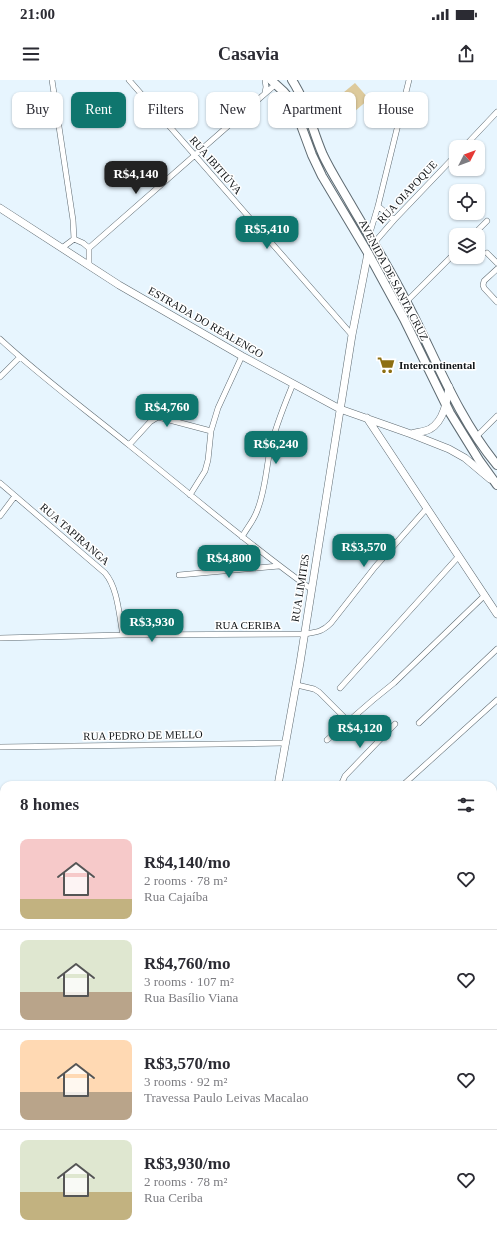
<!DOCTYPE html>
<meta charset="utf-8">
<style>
body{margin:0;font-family:"Times New Roman",serif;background:#f2f2f3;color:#2b2b33;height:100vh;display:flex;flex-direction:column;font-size:15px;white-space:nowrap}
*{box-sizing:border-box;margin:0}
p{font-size:13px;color:#7c7c81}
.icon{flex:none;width:22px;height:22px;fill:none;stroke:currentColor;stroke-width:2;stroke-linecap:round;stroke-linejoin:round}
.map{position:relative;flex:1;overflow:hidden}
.side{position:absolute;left:0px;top:701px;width:497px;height:456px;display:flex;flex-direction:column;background:#fff;border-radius:12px 12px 0 0;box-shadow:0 1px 3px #0004}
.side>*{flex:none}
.top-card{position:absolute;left:12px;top:12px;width:473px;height:36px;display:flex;gap:8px}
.needle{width:26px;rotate:48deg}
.buttons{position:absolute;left:449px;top:60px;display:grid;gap:8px}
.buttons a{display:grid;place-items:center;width:36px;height:36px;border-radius:8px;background:#fff;box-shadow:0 1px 3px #0004;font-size:20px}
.price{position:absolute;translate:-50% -34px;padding:0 9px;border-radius:8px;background:#0f766e;color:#fff;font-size:13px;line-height:26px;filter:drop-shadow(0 1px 2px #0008)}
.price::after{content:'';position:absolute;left:50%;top:24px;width:12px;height:9px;margin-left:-6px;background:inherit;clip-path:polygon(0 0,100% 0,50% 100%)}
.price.active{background:#222;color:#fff}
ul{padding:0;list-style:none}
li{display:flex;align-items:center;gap:12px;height:100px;padding:0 20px}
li+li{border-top:1px solid #e1e1e2}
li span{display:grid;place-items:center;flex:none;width:112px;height:80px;border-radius:8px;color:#555}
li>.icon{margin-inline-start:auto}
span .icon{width:48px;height:48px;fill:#fffc;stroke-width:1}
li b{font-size:17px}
h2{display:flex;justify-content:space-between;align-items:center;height:48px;padding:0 20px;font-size:17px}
.chip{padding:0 14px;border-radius:8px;background:#fff;box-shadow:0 1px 3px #0004;font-size:14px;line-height:36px}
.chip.active{background:#0f766e;color:#fff}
.status{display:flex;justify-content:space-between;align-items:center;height:28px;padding:0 20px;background:#fff;direction:ltr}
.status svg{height:11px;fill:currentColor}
header{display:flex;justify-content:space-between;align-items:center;height:52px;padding:0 20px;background:#fff;font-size:18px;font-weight:800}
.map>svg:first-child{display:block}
.green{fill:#ddca9c}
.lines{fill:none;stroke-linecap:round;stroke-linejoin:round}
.stream{stroke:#7eaecb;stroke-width:2}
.street-casing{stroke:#5f6b72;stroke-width:6}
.secondary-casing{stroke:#5f6b72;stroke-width:8}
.primary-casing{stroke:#5f6b72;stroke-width:10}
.street{stroke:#fff;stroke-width:5}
.secondary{stroke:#fff;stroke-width:7}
.primary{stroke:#fff;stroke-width:8}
.labels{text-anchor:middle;stroke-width:3;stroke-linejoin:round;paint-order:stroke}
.street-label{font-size:11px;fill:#121619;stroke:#fff}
.poi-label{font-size:11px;font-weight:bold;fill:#121619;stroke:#fff;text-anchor:start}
</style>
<div class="status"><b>21:00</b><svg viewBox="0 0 49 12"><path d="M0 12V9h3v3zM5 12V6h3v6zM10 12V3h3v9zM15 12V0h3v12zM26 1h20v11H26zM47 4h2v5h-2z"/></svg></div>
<header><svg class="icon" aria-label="menu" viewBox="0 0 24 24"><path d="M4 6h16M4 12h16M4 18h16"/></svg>Casavia<svg class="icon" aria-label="share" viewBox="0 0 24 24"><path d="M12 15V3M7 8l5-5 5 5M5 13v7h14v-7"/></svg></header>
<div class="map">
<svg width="497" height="1157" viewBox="0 0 497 1157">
<rect width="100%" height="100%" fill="#e7f5fe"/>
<path class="green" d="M355 3 369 19 340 44 326 27Z"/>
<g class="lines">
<path class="stream" d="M0 785H4"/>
<g class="street-casing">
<path id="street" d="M52 0 73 140 74 159
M129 0 352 255
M265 13 266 7 265 0
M464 67 497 32
M378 126 394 140
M473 155 487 141
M369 156 378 126 409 0
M74 159 83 163 89 168
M374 163 394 140 456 75
M62 168 74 159
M89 168 276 4
M89 168V185
M487 173 497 183
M497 189 484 201 483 205 484 208 497 222
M407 221 456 172
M0 259C41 297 86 330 129 365 189 413 248 464 311 509
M0 297 20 277
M476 357 497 336
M129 365 150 342 158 337 211 351
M0 403 105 493C118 508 119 536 123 555
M190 415 205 391 208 380 211 351 218 328 242 276
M0 436 15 416
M242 457C247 448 254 440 257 431 265 412 266 390 270 370 275 347 284 326 293 304
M179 495 279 486
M0 558 123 555 304 554C317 552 322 552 331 543L375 487 427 428
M297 605 314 609 319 612 348 641
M340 608 459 476
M419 643 497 569
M327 660 373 620 394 603 485 515
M0 667 285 663
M341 705 345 696 395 644
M403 705 497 620
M493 809 497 805
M493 874 497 871
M493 1007 497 1004
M493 1042 497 1048
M0 1112H4
M0 1122H4
M318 1153 321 1157
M301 1157 306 1153"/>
</g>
<g class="secondary-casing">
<path id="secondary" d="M0 128 119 205 242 276 340 329 411 354 449 369 465 378 490 399
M367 338 497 534
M411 354C417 352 424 352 430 349 444 341 447 321 449 307
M278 705 300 583 352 255 368 173
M0 779H4
M215 1157 216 1153"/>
</g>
<g class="primary-casing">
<path id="primary" d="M271 0 284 12 290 19 295 29 312 75 322 96 368 173 404 239 450 333 479 380 497 405
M292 0C307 23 312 50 323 75 331 92 341 107 350 123 369 156 389 187 406 221 435 276 457 337 497 385"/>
</g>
<use href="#street" class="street"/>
<use href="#secondary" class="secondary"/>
<use href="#primary" class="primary"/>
</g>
<defs>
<g id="supermarket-bare" transform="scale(1.38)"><path d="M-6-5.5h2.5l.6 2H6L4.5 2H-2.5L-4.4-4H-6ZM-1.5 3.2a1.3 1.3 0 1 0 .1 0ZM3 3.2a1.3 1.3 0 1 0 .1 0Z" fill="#8d6f12" stroke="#fff" stroke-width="2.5" paint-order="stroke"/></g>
</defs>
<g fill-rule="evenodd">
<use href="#supermarket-bare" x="386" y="285"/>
</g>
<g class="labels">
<g class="street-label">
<text transform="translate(216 85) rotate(49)" y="4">RUA IBITIÚVA</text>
<text transform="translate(407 112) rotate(-47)" y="4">RUA OIAPOQUE</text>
<text transform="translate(394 200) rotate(62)" y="4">AVENIDA DE SANTA CRUZ</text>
<text transform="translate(206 242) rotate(30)" y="4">ESTRADA DO REALENGO</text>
<text transform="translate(75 454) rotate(41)" y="4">RUA TAPIRANGA</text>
<text transform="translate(300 508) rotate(-81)" y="4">RUA LIMITES</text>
<text x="248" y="549">RUA CERIBA</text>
<text transform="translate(143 655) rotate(-1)" y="4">RUA PEDRO DE MELLO</text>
</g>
<g class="poi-label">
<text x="399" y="289">Intercontinental</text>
</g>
</g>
</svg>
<div class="buttons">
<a><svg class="needle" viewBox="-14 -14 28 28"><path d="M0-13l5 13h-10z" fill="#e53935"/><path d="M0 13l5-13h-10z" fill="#7c7c81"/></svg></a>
<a><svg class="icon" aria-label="locate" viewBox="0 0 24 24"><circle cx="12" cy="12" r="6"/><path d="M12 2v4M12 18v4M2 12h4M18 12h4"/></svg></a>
<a><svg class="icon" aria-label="layers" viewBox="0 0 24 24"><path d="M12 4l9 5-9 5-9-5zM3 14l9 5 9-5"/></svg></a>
</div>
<b class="price active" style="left:136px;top:115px">R$4,140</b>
<b class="price" style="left:267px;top:170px">R$5,410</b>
<b class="price" style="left:167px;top:348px">R$4,760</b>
<b class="price" style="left:276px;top:385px">R$6,240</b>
<b class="price" style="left:364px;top:488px">R$3,570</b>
<b class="price" style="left:229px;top:499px">R$4,800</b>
<b class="price" style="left:152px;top:563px">R$3,930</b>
<b class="price" style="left:360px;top:669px">R$4,120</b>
<div class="top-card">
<a class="chip">Buy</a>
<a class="chip active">Rent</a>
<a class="chip">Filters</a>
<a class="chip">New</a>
<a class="chip">Apartment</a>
<a class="chip">House</a>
</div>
<section class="side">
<h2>8 homes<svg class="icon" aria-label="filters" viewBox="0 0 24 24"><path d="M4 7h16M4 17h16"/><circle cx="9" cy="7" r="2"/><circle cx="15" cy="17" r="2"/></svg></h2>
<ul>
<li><span style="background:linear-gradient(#f6c9c9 75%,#c2b280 0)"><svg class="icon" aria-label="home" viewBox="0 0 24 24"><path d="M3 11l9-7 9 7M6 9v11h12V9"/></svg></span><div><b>R$4,140/mo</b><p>2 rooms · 78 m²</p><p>Rua Cajaíba</p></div><svg class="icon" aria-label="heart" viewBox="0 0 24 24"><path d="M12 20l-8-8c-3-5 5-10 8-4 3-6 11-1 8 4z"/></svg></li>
<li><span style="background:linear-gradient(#dfe7d0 65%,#b9a48a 0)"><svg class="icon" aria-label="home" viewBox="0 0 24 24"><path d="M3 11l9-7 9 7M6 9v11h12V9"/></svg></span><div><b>R$4,760/mo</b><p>3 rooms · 107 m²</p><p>Rua Basílio Viana</p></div><svg class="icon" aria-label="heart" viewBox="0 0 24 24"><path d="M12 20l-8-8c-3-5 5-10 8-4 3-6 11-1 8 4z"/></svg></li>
<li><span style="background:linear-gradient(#ffd9b3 65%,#b9a48a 0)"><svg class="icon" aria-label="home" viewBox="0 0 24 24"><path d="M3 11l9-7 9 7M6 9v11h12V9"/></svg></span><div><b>R$3,570/mo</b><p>3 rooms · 92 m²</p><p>Travessa Paulo Leivas Macalao</p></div><svg class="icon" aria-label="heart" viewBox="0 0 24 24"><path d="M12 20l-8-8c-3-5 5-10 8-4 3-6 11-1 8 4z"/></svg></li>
<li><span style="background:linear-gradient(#dfe7d0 65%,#c2b280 0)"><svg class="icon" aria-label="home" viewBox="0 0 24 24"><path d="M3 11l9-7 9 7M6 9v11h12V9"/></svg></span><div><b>R$3,930/mo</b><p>2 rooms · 78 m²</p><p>Rua Ceriba</p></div><svg class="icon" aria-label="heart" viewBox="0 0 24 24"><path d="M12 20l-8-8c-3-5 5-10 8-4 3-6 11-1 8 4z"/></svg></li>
</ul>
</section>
</div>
